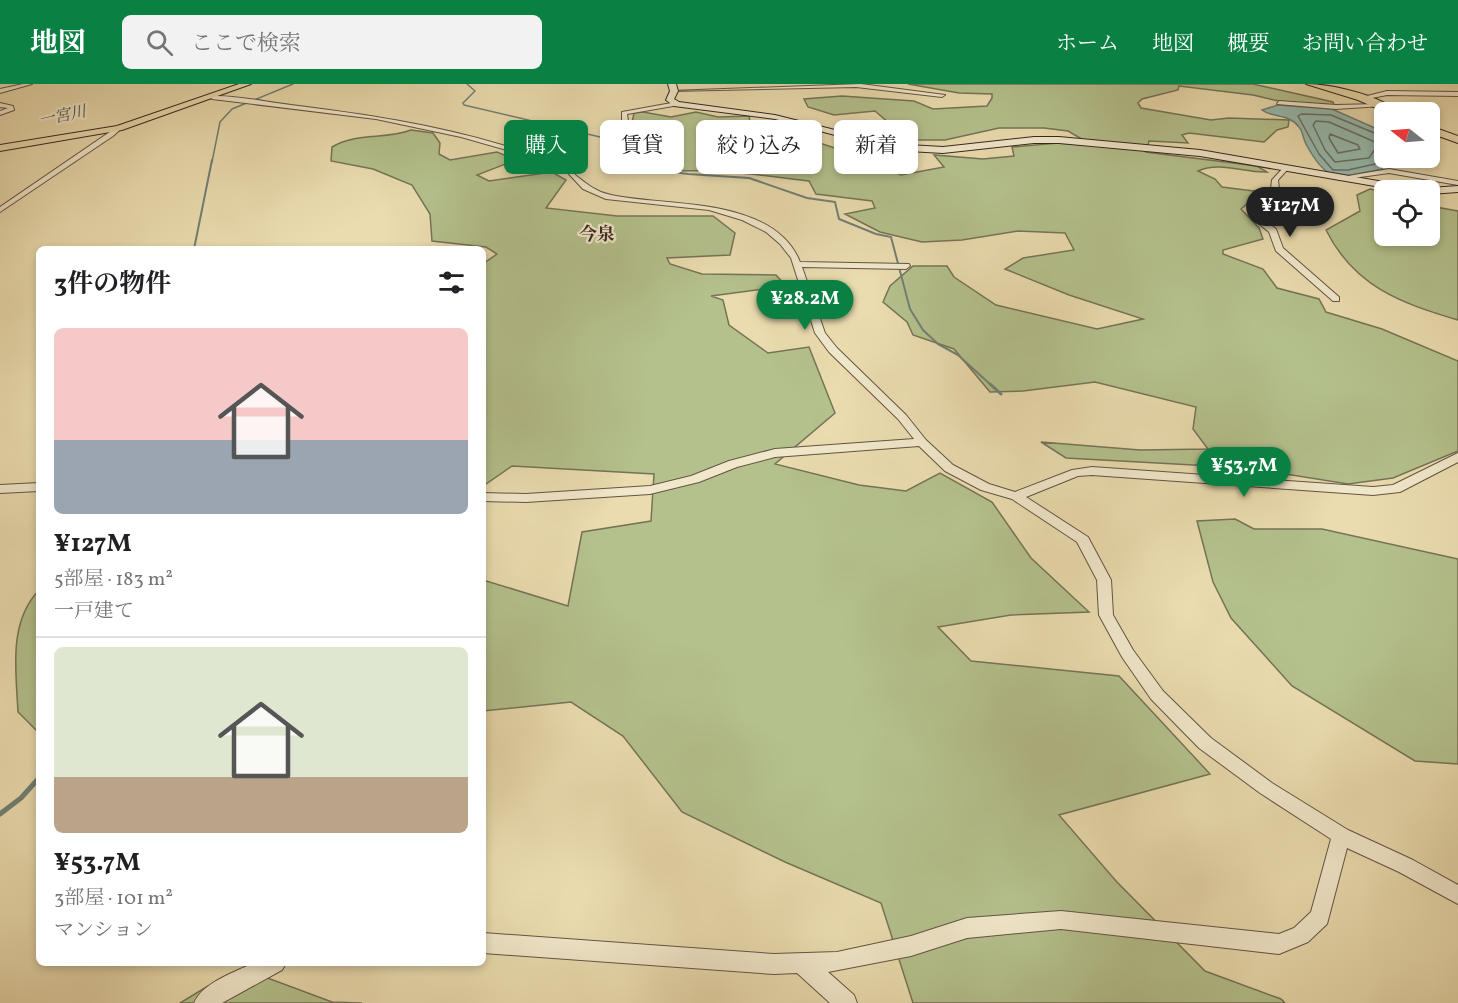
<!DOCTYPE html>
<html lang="ja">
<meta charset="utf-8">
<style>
body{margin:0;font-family:Vollkorn,"Noto Serif JP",serif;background:#f2f2f2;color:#202124;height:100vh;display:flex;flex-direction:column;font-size:22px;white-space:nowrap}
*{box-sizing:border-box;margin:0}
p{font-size:20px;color:#757577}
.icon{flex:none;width:33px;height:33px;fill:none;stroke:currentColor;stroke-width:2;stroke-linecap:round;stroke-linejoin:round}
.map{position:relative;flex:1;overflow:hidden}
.details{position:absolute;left:36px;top:162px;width:450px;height:720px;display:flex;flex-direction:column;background:#fff;border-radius:9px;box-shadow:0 3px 9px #0003}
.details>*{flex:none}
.guide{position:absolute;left:504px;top:36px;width:570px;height:54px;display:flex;gap:12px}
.needle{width:39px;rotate:287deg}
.fabs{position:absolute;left:1374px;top:18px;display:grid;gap:12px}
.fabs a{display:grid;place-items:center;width:66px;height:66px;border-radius:9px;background:#fff;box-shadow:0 3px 9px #0003;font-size:30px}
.price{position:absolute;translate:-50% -51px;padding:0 14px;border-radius:21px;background:#0b8043;color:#fff;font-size:20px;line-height:39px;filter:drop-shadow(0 2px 3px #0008)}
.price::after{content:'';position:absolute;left:50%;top:36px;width:18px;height:14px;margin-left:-9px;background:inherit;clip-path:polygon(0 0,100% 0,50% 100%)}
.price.current{background:#222;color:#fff}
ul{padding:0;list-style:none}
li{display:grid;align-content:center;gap:12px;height:318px;padding:0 18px}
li+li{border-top:2px solid #e0e0e0}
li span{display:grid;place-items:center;height:186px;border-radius:9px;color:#555}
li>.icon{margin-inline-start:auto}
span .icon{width:108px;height:108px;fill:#fffc;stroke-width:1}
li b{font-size:26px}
h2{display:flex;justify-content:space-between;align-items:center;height:72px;padding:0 18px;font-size:26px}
.tag{padding:0 21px;border-radius:9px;background:#fff;box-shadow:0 3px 9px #0003;font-size:21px;line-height:54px}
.tag.current{background:#0b8043;color:#fff}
header{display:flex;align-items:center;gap:36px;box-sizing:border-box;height:84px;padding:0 30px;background:#0b8043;color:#fff}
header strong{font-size:28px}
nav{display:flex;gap:33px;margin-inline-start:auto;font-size:21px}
.search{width:420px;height:54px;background:#f2f2f2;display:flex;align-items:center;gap:15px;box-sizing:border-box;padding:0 21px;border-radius:9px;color:#757577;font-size:22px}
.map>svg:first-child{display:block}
.green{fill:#b4c18d;stroke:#757457;stroke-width:1.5}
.water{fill:#98bbaf;stroke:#718076;stroke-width:1.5}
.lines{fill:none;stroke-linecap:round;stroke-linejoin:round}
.shore{stroke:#677168;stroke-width:1.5}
.stream-far3{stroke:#718076;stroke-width:1.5}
.stream-far2{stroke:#718076;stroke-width:2}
.stream-far1{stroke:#718076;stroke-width:3}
.stream{stroke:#718076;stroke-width:5}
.street-casing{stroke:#635444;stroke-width:2}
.secondary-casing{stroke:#362721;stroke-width:2}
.primary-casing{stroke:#362721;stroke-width:2}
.highway-casing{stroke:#362721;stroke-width:2}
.street{fill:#f1e8cb;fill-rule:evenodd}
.secondary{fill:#f1e8cb;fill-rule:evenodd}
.primary{fill:#eadcaf;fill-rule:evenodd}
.highway{fill:#eadcaf;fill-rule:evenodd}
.labels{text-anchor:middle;stroke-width:4.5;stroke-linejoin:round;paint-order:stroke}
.far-water-label{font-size:16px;font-style:italic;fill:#4e4c44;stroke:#f1e8cb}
.far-quarter-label{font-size:18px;font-weight:bold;fill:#362721;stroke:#f1e8cb}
</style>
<header>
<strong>地図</strong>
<div class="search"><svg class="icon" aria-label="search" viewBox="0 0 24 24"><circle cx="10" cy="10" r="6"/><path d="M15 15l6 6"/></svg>ここで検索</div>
<nav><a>ホーム</a><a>地図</a><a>概要</a><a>お問い合わせ</a></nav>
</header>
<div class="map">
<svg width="1458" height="919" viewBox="0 0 1458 919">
<rect width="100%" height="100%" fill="#eadcaf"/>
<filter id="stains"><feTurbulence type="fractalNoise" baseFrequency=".00333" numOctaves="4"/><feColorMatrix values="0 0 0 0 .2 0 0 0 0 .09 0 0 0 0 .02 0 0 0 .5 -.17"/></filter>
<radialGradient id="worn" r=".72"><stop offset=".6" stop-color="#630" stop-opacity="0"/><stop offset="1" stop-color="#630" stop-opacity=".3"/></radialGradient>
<path class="green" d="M908 0H1253L1333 18 1334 21 1283 18 1253 11 1179 2 1178 6 1142 15 1138 19 1141 24 1211 36 1229 34 1289 36 1288 43 1277 46 1264 58 1189 49 1182 51 1188 59 1149 57 1146 68 1257 82 1267 88C1244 89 1220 77 1198 87L1215 95 1222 103 1262 108 1241 125 1259 144 1263 155 1223 166V170L1263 185 1277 204 1319 215 1326 228 1382 245 1458 277V367L1393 394 1348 400 1248 384 1066 374 1041 358 1140 366 1208 365 1193 345 1196 323 1095 298 1023 307 990 308 954 265 913 251 907 238 883 218 890 202 913 182H947L954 193 996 221 1097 245 1143 235 1069 211 1005 185 1023 174 1074 166 1065 149 1018 147 962 156 922 158 880 148 845 130 875 124 872 117 816 110 809 97C779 93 748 89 718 87 690 85 646 93 625 72L634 29 643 28 671 33 696 28 718 33 749 32 751 43 786 48 856 71 901 91 944 83 934 71 983 75 1014 72 1012 63 1058 59 1092 61 1068 47 1044 44H999L945 56H918L904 52 875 27 834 31 808 23 804 15 842 12 914 17 933 25 987 22 992 14V10L959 9Z
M411 46 433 49 440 59 439 70 450 76 497 68 516 76 477 91 489 97 552 88 566 96 546 124 617 132H713L735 149 730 171 667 174 670 180 702 190 776 191 786 202 711 212 723 216 729 241 768 269 809 263 835 329 775 380 859 401 906 407 940 389 992 418 1031 474 1089 528 1011 531 938 543 971 577 1119 592 1210 690 1059 731 1116 797 1205 887 1281 915 1285 919H913L881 819 785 778 682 728 623 652 571 618 483 627V496L568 522 582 448 651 437 654 390 512 382 483 402V180L497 170 486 163 432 157 430 130 412 101 373 85 331 77 332 63C356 48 385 56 411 46Z
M1370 105 1384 108V152H1430V122L1458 127V236C1400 219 1354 202 1326 146L1360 127 1357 111Z
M1235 435 1254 445H1322L1458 475V680L1415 677 1292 602 1231 534 1213 498 1197 437Z
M39 506V649L18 628C16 586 8 539 39 506Z
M254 889 332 918 362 919H180L208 902Z"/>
<path class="water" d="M1278 21 1332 25 1384 48 1382 85C1339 93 1329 103 1306 60 1303 55 1303 47 1299 43 1290 30 1273 34 1262 26Z"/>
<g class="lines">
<path class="shore" d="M1316 37 1329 38 1375 58 1377 62 1369 74 1335 78 1325 66 1313 41Z
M1330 50 1358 61 1360 65 1338 69 1329 54Z
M1384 53 1331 31 1301 30 1298 32 1319 70 1333 86H1348L1375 80 1379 71 1384 68"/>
<path class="stream-far3" d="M467 0 475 7 463 19 464 21 617 57 611 78
M212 78 220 38 232 25 293 0"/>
<path class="stream-far2" d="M611 76 610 80 688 90 749 94 807 114 835 118 839 135 876 150 891 153 910 225 923 246 938 260 958 271 991 301
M194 165 212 76"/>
<path class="stream-far1" d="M990 300 1001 310"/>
<path class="stream" d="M0 730 21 714 39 694"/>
<g class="street-casing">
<path id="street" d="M23 0H32L0 9V5Z
M861 0 945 11 942 13 856 3 671 7Z
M1387 7 1458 8V12L1387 11 1362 16 1359 14Z
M210 12C236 11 265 18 291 21 363 30 432 40 502 61 517 65 534 69 550 75 573 84 586 106 611 111 667 123 774 112 800 178L909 180 910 182 906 185 802 183 825 249 837 264 906 331 926 356 953 381 989 400 1015 408 1072 386 1092 383 1373 403 1393 401 1458 369V378L1400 408 1373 411 1092 391 1078 392 1026 413 1088 453 1111 496 1113 531 1133 566 1163 607 1211 654 1272 699 1348 746 1413 776 1458 801V820L1399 788 1347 764 1327 840 1308 858 1279 870 1061 845 967 854 911 872 828 888 854 911 857 919H830L797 889 774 890 483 869V849L774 870 837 868 911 852 967 834 1061 827 1279 850 1294 844 1311 828 1331 755 1260 709 1199 664 1151 615 1122 573 1099 531 1097 496 1077 458 1012 415 981 406 945 387 919 362 775 373 737 383 699 398 650 410 526 418 483 417V409L526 410 650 402 691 392 729 377 775 365 914 355 898 335 829 268 815 249 791 174 780 160 766 148 742 136 709 126 606 115 583 105 567 88 545 77 461 53 376 35 212 15Z
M1279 17 1336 21 1379 20 1382 22 1336 25 1277 20Z
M677 18 679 21 627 30 628 37 625 39 622 37V28Z
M0 19 13 22 14 26 0 31V27L8 24 0 23Z
M117 43 122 44 113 52 0 128V123Z
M1283 84 1288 85 1278 96 1279 105 1260 130V133L1276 145 1283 164 1339 213V217H1333L1276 167 1269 148 1252 134V130L1271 105 1272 96Z
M1389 85 1458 97V101L1389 89 1339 96 1336 94Z
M39 399V407L0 409V401Z
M253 879H286L282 886 222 919H194C203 898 234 889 253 879Z"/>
</g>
<g class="secondary-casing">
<path id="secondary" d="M668 0H676L678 7 674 15 679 18 775 31 891 60 943 63 1034 53H1059L1200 66 1413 103 1418 106H1398L1200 72 1059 59H1034L943 69 891 66 775 35 674 22 666 16 670 7Z
M1458 102V108L1430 110V106H1425L1430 104Z"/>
</g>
<g class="primary-casing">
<path id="primary" d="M239 0H251L122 46 0 67V61L117 42Z"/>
</g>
<g class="highway-casing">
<path id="highway" d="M1306 0C1331 0 1380 11 1398 28H1385L1358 16Z
M1430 42 1458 52V59L1430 49Z"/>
</g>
<use href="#street" class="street"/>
<use href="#secondary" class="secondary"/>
<use href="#primary" class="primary"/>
<use href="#highway" class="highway"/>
</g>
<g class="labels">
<g class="far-water-label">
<text transform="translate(62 31) rotate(-12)" y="6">一宮川</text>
</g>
<g class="far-quarter-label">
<text x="597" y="156">今泉</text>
</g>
</g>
<rect width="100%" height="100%" filter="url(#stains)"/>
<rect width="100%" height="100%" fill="url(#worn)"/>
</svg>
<div class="fabs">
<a><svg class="needle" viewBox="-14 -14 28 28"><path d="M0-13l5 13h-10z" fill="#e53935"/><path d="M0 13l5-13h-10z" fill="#757577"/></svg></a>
<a><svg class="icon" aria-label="locate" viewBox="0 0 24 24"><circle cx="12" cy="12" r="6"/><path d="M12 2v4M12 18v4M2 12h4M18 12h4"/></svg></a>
</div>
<b class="price current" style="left:1290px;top:154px">¥127M</b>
<b class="price" style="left:805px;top:247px">¥28.2M</b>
<b class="price" style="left:1244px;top:414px">¥53.7M</b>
<div class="guide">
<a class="tag current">購入</a>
<a class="tag">賃貸</a>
<a class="tag">絞り込み</a>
<a class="tag">新着</a>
</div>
<section class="details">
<h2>3件の物件<svg class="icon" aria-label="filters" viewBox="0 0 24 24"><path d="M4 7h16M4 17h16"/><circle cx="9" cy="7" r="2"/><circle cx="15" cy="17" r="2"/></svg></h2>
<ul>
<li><span style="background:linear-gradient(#f6c9c9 60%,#9aa5b1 0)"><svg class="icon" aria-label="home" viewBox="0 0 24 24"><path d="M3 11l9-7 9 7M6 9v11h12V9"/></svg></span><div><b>¥127M</b><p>5部屋 · 183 m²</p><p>一戸建て</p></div></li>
<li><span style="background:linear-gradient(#dfe7d0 70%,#b9a48a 0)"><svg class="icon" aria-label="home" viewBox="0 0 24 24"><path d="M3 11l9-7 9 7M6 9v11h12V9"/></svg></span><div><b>¥53.7M</b><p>3部屋 · 101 m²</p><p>マンション</p></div></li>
</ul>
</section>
</div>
